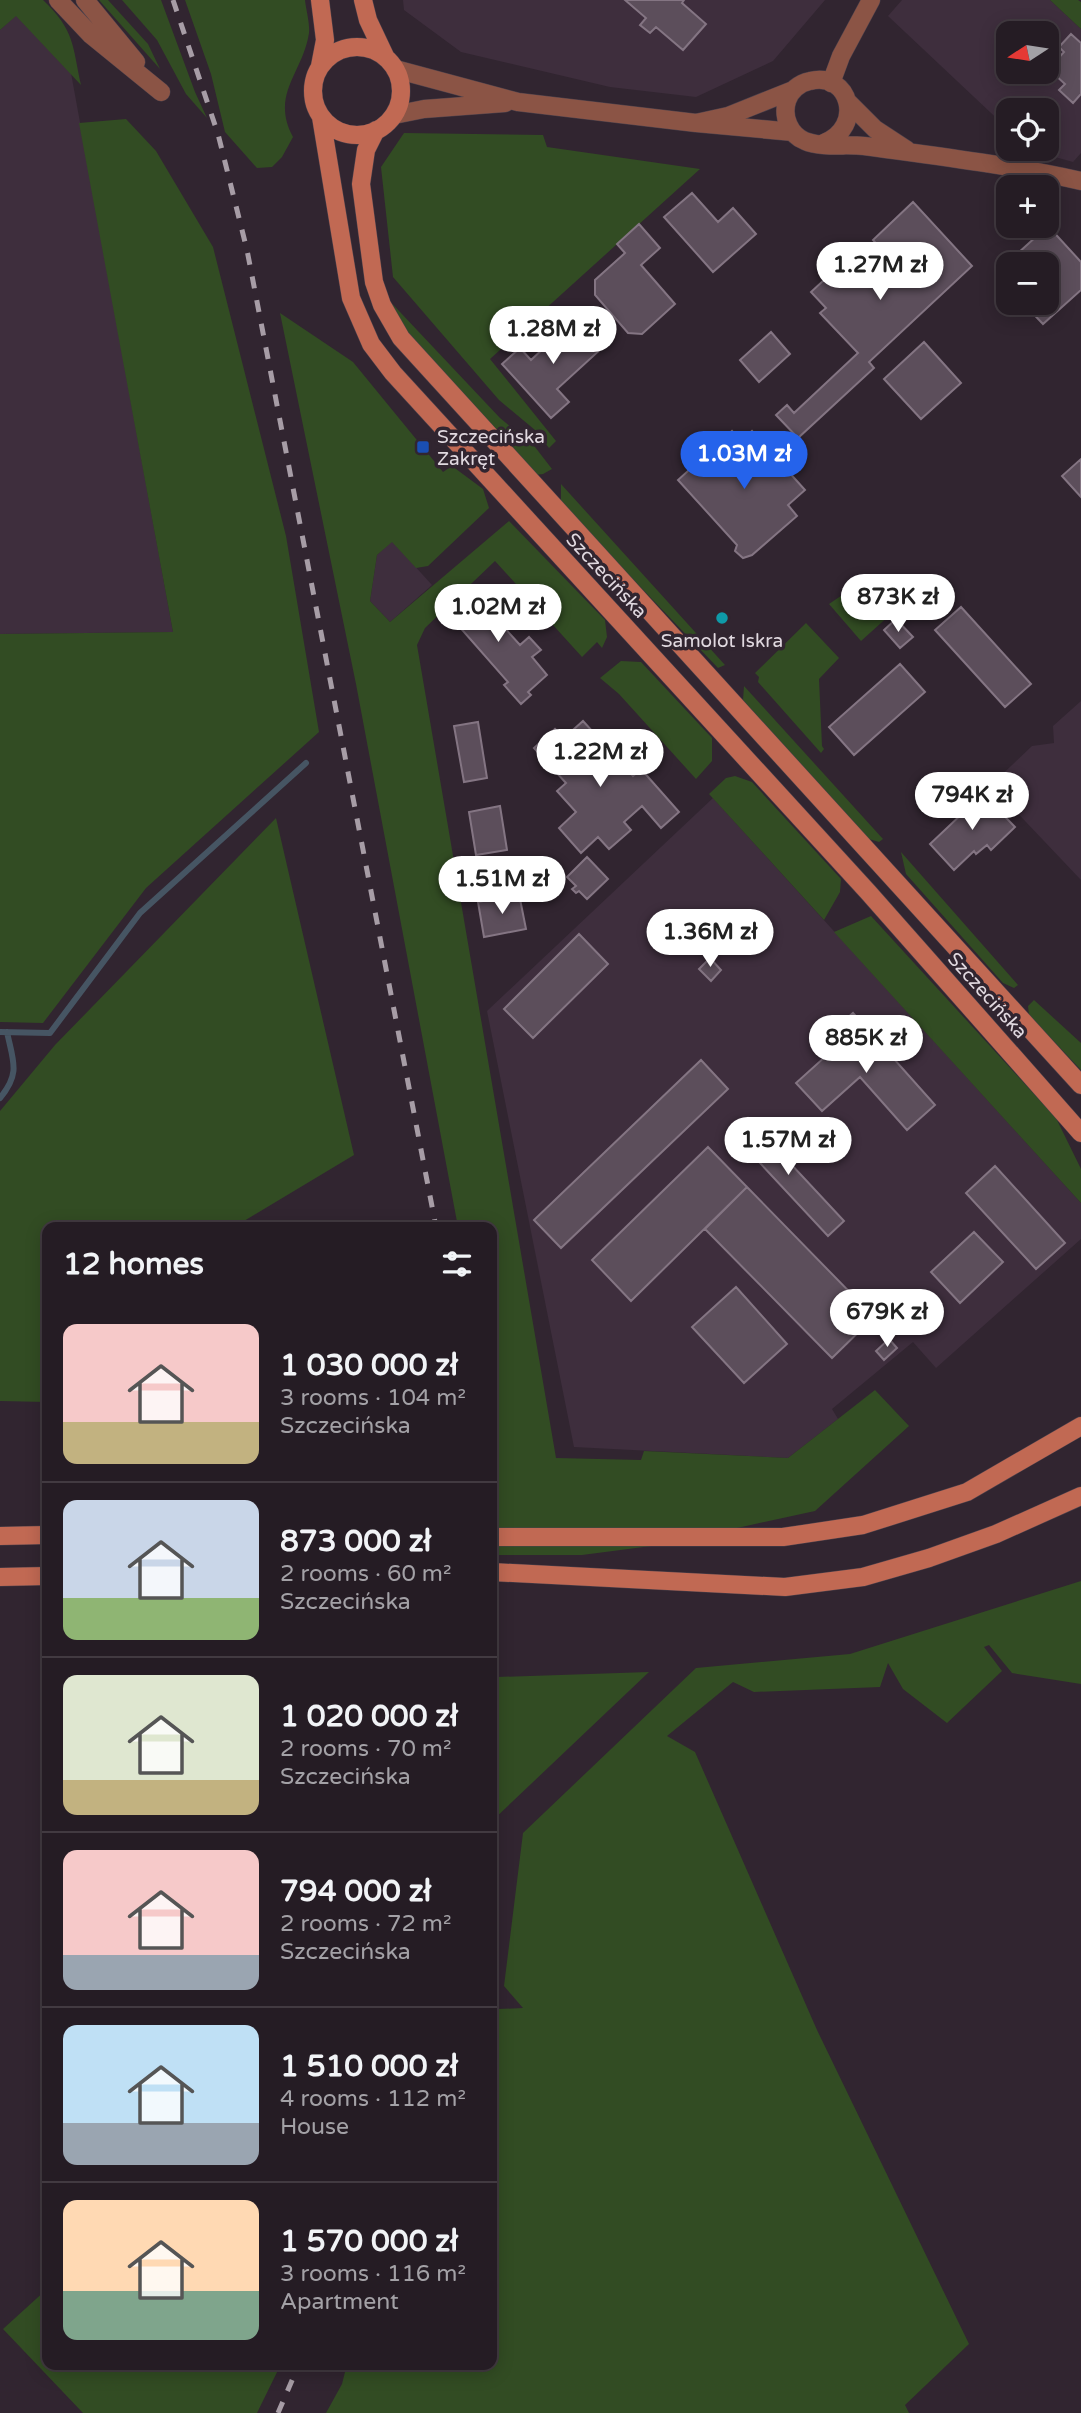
<!DOCTYPE html>
<meta charset="utf-8">
<style>
body{margin:0;font-family:"Varela Round",sans-serif;background:#2d252c;color:#f1f3f6;height:100vh;display:flex;flex-direction:column;font-size:26px;white-space:nowrap}
*{box-sizing:border-box;margin:0}
p{font-size:23px;color:#a3a1a6}
.icon{flex:none;width:38px;height:38px;fill:none;stroke:currentColor;stroke-width:2;stroke-linecap:round;stroke-linejoin:round}
.map{position:relative;flex:1;overflow:hidden}
.sheet{position:absolute;left:42px;top:1222px;width:455px;height:1148px;display:flex;flex-direction:column;background:#251c24;border-radius:14px;box-shadow:0 4px 18px #0003,0 0 0 2px #423a41}
.sheet>*{flex:none}
.needle{width:46px;rotate:258deg}
.tools{position:absolute;left:996px;top:21px;display:grid;gap:14px}
.tools a{display:grid;place-items:center;width:63px;height:63px;border-radius:14px;background:#251c24;box-shadow:0 4px 18px #0003,0 0 0 2px #423a41;font-size:35px}
.price{position:absolute;translate:-50% -60px;padding:0 16px;border-radius:24px;background:#fff;color:#222;font-size:23px;line-height:46px;filter:drop-shadow(0 2px 4px #0008)}
.price::after{content:'';position:absolute;left:50%;top:42px;width:21px;height:16px;margin-left:-10px;background:inherit;clip-path:polygon(0 0,100% 0,50% 100%)}
.price.selected{background:#2563eb;color:#fff}
ul{padding:0;list-style:none}
li{display:flex;align-items:center;gap:21px;height:175px;padding:0 21px}
li+li{border-top:2px solid #423a41}
li span{display:grid;place-items:center;flex:none;width:196px;height:140px;border-radius:14px;color:#555}
li>.icon{margin-inline-start:auto}
span .icon{width:84px;height:84px;fill:#fffc;stroke-width:1}
li b{font-size:30px}
h2{display:flex;justify-content:space-between;align-items:center;height:84px;padding:0 21px;font-size:30px}
.map>svg:first-child{display:block}
.built{fill:#3e2e3d;fill-rule:evenodd}
.green{fill:#324c23}
.lines{fill:none;stroke-linecap:round;stroke-linejoin:round}
.stream{stroke:#465563;stroke-width:6}
.building{fill:#5c4e5b;stroke:#847583;stroke-width:2}
.street-casing{stroke:#4d424c;stroke-width:19}
.secondary-casing{stroke:#4d424c;stroke-width:19}
.street{stroke:#8b5445;stroke-width:18}
.secondary{stroke:#c16953;stroke-width:18}
.rail{stroke:#a79da6;stroke-width:5;stroke-dasharray:12 12;stroke-linecap:butt}
.transit-dot{fill:#1a4fb4;stroke:#312530;stroke-width:2.5}
.culture-dot{fill:#0f9aa8;stroke:#312530;stroke-width:2.5}
.labels{text-anchor:middle;stroke-width:7;stroke-linejoin:round;paint-order:stroke}
.poi-label{font-size:19px;fill:#e1d9e0;stroke:#312530;text-anchor:start}
.street-label{font-size:19px;fill:#e1d9e0;stroke:#312530}
</style>
<div class="map">
<svg width="1081" height="2413" viewBox="0 0 1081 2413">
<rect width="100%" height="100%" fill="#312530"/>
<path class="built" d="M403 0H825L773 61 696 97 610 87 461 52 404 10Z
M902 0H1050L1081 29V153L1073 162 1030 150 1046 149V110H1008V129L888 16ZM1008 33H1046V72H1008Z
M16 15 71 73 173 632 0 634V30Z
M392 541 432 585 390 622 370 601 377 555Z
M1081 701V880L991 785 1032 746 1054 743 1053 726Z
M713 798 1081 1203V1239L936 1368 913 1342 832 1409 838 1419 788 1458 574 1447 487 1011Z"/>
<path class="green" d="M0 0H43C75 31 72 44 81 85L16 16 0 30Z
M99 0H108L148 44 160 69Z
M122 0H161L195 92 207 118 186 94 157 40Z
M185 0H305C306 10 310 23 309 33 303 73 270 94 293 137L282 157 272 167 257 168 225 132 211 74Z
M1050 0H1078L1081 2V29Z
M126 119 156 151 213 247 286 536 319 732 146 888 43 1023 0 1022V634L173 632 79 123Z
M404 133 543 135 547 147 700 169 490 359 556 441 549 448 535 430 499 400 393 277 381 167Z
M367 277 500 418 535 447 552 469 543 474 535 475 373 300Z
M280 313 353 362 443 472 452 466 483 489 489 508 428 566 416 568 392 542 377 555 370 601 390 622 509 521 605 620 607 637 602 648 597 642 582 657 495 561 425 628 417 645 556 1458 641 1460 644 1451 788 1458 875 1390 909 1426 815 1511 659 1545 582 1555H498L492 1473V1227H458L356 684Z
M561 484 725 665 718 668 561 504Z
M863 581 891 614 861 641 829 604Z
M806 623 839 658 819 679 822 746 824 749 821 753 758 682 759 677 755 673Z
M621 661 641 662 712 738V761L696 779 619 694 600 678Z
M744 686 883 839 879 842 869 839 743 700Z
M735 776 752 782 841 879 840 892 824 920 709 794 726 778Z
M276 818 354 1155 234 1227H47V1402L0 1401V1111L55 1045Z
M901 852 1018 985 1014 988 1003 983 906 874Z
M871 916 1056 1118 1081 1169V1203L834 932Z
M1034 1000 1081 1043V1070L1029 1015 1028 1006Z
M1081 1581V1684L1012 1673 989 1645 984 1647 1002 1671 947 1723 903 1689 888 1663 880 1687 754 1692 733 1682 667 1736 695 1752 817 2030 969 2344 905 2405 909 2413H326L342 2384 347 2364H492V2069L499 2009 523 2008 504 1986 523 1833 696 1668 850 1654Z
M649 1672 492 1821V1746L497 1677Z
M47 2289V2364H281L257 2413H83L3 2329Z"/>
<g class="lines">
<path class="stream" d="M0 1032 50 1033 140 913 306 763
M0 1098C21 1073 13 1061 7 1032"/>
</g>
<path class="building" d="M625 0H684L682 3 706 24 683 50 656 27 650 33 640 25 646 18Z
M1071 34 1081 43V94L1073 103 1059 90 1065 84 1054 74 1058 70 1053 64 1064 52 1059 47Z
M692 193 718 222 733 208 756 234 713 272 664 217Z
M913 202 972 266 869 362 874 368 798 438 776 415 787 405 794 413 858 353 820 313 826 308 811 292 852 254 866 270 885 253 873 240Z
M639 224 660 248 641 265 675 304 642 334 628 333 595 295V280L625 253 617 244Z
M1048 226 1081 262V290L1043 324 1023 303H1046V264H1008V286L996 273Z
M575 319 602 348 557 389 569 402 551 418 502 364 520 348 531 360Z
M771 332 790 354 759 382 740 360Z
M924 342 961 383 921 419 884 379Z
M732 431 741 441 752 431 805 490 788 505 797 516 752 555 743 558 735 551 737 545 678 480Z
M1081 459V497L1062 476Z
M467 586 520 645 529 637 541 650 532 657 547 675 528 692 531 695 521 704 504 685 508 682 443 608Z
M961 607 1031 684 1005 707 935 630Z
M896 619 913 637 900 648 884 630Z
M900 664 925 692 854 755 829 727Z
M583 721 633 776 641 769 679 812 661 828 642 806 624 822 631 830 609 849 598 837 581 853 559 828 576 812 557 791 566 783 534 748 555 729 564 738Z
M478 722 487 778 464 782 454 726Z
M983 794 1015 827 991 850 987 845 976 854 974 851 954 870 930 844Z
M500 806 507 850 476 855 469 812Z
M587 857 608 879 587 899 579 891 576 893 572 889 576 886 567 877Z
M519 894 526 929 484 937 478 902Z
M579 934 608 964 533 1038 504 1009Z
M710 958 721 970 711 981 699 969Z
M853 1013 935 1105 907 1130 860 1077 822 1111 796 1083 846 1038 837 1027Z
M701 1060 728 1089 561 1248 534 1220Z
M748 1118 844 1221 828 1236 732 1133Z
M708 1147 747 1187 631 1301 592 1260Z
M995 1166 1065 1243 1036 1269 966 1193Z
M747 1187 874 1317 832 1358 705 1229Z
M974 1232 1003 1262 960 1303 931 1272Z
M736 1287 787 1344 744 1383 692 1327Z
M889 1339 897 1348 884 1360 876 1351Z"/>
<g class="lines">
<g class="street-casing">
<path id="street" d="M58 0 91 35 161 92
M85 0 136 62
M395 69 518 102 696 123
M831 83 841 56 871 0
M847 101 875 129 907 150
M394 115 424 109 505 103
M793 132 696 123 728 116 793 90
M824 143C865 127 850 71 810 81 799 83 790 91 787 101 782 117 790 135 805 141 821 148 846 144 864 146 936 156 1010 165 1081 181"/>
</g>
<g class="secondary-casing">
<path id="secondary" d="M320 0 325 40 320 66
M363 0 368 20 385 56
M313 91a44 44 0 1 1 88 0a44 44 0 1 1-88 0Z
M321 117 351 298 371 344 393 373 868 892 1081 1133
M376 130 366 150 361 184 374 282 382 305 401 338 1081 1085
M0 1536 47 1535
M492 1537H783L863 1525 967 1492 1081 1426
M492 1572 785 1587 863 1577 929 1558 996 1534 1081 1496
M0 1577 47 1576"/>
</g>
<use href="#street" class="street"/>
<use href="#secondary" class="secondary"/>
<path class="rail" d="M173 0 218 134 247 250 436 1227
M278 2413 299 2364"/>
</g>
<rect class="transit-dot" x="416" y="440" width="14" height="14" rx="3.5"/>
<circle class="culture-dot" cx="722" cy="618" r="7"/>
<g class="labels">
<g class="poi-label">
<text x="437" y="443">Szczecińska<tspan x="437" dy="22">Zakręt</tspan></text>
<text x="722" y="647" text-anchor="middle">Samolot Iskra</text>
</g>
<g class="street-label">
<text transform="translate(607 575) rotate(47)" y="7">Szczecińska</text>
<text transform="translate(988 995) rotate(48)" y="7">Szczecińska</text>
</g>
</g>
</svg>
<div class="tools">
<a><svg class="needle" viewBox="-14 -14 28 28"><path d="M0-13l5 13h-10z" fill="#e53935"/><path d="M0 13l5-13h-10z" fill="#a3a1a6"/></svg></a>
<a><svg class="icon" aria-label="locate" viewBox="0 0 24 24"><circle cx="12" cy="12" r="6"/><path d="M12 2v4M12 18v4M2 12h4M18 12h4"/></svg></a>
<a>+</a>
<a>−</a>
</div>
<b class="price" style="left:880px;top:302px">1.27M zł</b>
<b class="price" style="left:553px;top:366px">1.28M zł</b>
<b class="price selected" style="left:744px;top:491px">1.03M zł</b>
<b class="price" style="left:898px;top:634px">873K zł</b>
<b class="price" style="left:498px;top:644px">1.02M zł</b>
<b class="price" style="left:600px;top:789px">1.22M zł</b>
<b class="price" style="left:972px;top:832px">794K zł</b>
<b class="price" style="left:502px;top:916px">1.51M zł</b>
<b class="price" style="left:710px;top:969px">1.36M zł</b>
<b class="price" style="left:866px;top:1075px">885K zł</b>
<b class="price" style="left:788px;top:1177px">1.57M zł</b>
<b class="price" style="left:887px;top:1349px">679K zł</b>
<section class="sheet">
<h2>12 homes<svg class="icon" aria-label="filters" viewBox="0 0 24 24"><path d="M4 7h16M4 17h16"/><circle cx="9" cy="7" r="2"/><circle cx="15" cy="17" r="2"/></svg></h2>
<ul>
<li><span style="background:linear-gradient(#f6c9c9 70%,#c2b280 0)"><svg class="icon" aria-label="home" viewBox="0 0 24 24"><path d="M3 11l9-7 9 7M6 9v11h12V9"/></svg></span><div><b>1 030 000 zł</b><p>3 rooms · 104 m²</p><p>Szczecińska</p></div></li>
<li><span style="background:linear-gradient(#c9d6e8 70%,#8fb573 0)"><svg class="icon" aria-label="home" viewBox="0 0 24 24"><path d="M3 11l9-7 9 7M6 9v11h12V9"/></svg></span><div><b>873 000 zł</b><p>2 rooms · 60 m²</p><p>Szczecińska</p></div></li>
<li><span style="background:linear-gradient(#dfe7d0 75%,#c2b280 0)"><svg class="icon" aria-label="home" viewBox="0 0 24 24"><path d="M3 11l9-7 9 7M6 9v11h12V9"/></svg></span><div><b>1 020 000 zł</b><p>2 rooms · 70 m²</p><p>Szczecińska</p></div></li>
<li><span style="background:linear-gradient(#f6c9c9 75%,#9aa5b1 0)"><svg class="icon" aria-label="home" viewBox="0 0 24 24"><path d="M3 11l9-7 9 7M6 9v11h12V9"/></svg></span><div><b>794 000 zł</b><p>2 rooms · 72 m²</p><p>Szczecińska</p></div></li>
<li><span style="background:linear-gradient(#bfe0f5 70%,#9aa5b1 0)"><svg class="icon" aria-label="home" viewBox="0 0 24 24"><path d="M3 11l9-7 9 7M6 9v11h12V9"/></svg></span><div><b>1 510 000 zł</b><p>4 rooms · 112 m²</p><p>House</p></div></li>
<li><span style="background:linear-gradient(#ffd9b3 65%,#7fa58c 0)"><svg class="icon" aria-label="home" viewBox="0 0 24 24"><path d="M3 11l9-7 9 7M6 9v11h12V9"/></svg></span><div><b>1 570 000 zł</b><p>3 rooms · 116 m²</p><p>Apartment</p></div></li>
</ul>
</section>
</div>
